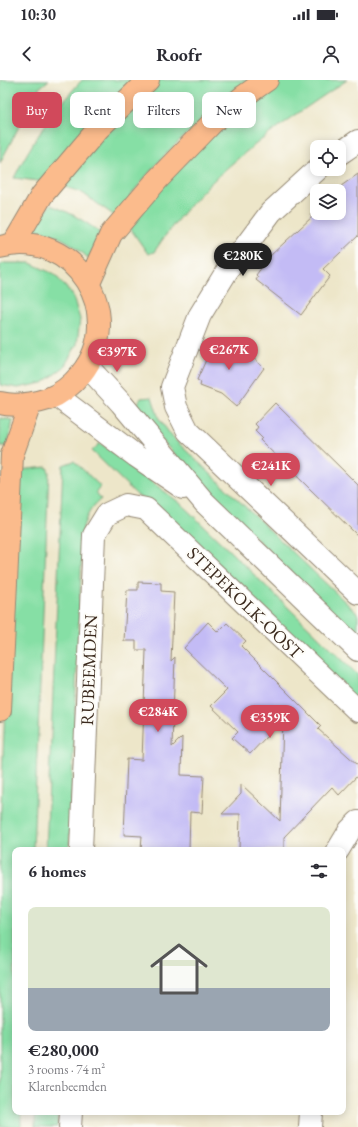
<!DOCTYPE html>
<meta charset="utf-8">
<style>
body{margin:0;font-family:"EB Garamond",serif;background:#f2f2f3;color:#2b2b33;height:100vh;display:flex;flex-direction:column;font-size:15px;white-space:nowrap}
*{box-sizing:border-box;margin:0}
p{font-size:13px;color:#7c7c81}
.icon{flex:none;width:22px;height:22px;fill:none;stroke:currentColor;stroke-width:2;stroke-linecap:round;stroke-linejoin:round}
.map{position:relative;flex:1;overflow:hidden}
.sheet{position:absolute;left:12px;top:767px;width:334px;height:268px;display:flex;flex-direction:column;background:#fff;border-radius:8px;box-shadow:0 2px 10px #0003}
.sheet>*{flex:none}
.hud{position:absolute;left:12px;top:12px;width:334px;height:36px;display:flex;gap:8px}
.tools{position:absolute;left:310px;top:60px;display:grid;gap:8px}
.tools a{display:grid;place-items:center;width:36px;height:36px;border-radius:8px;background:#fff;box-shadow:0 2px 10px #0003;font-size:20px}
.price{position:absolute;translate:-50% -34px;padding:0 9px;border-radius:14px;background:#d1495b;color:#fff;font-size:13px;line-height:26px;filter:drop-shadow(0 1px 2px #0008)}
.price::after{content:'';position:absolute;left:50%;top:24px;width:12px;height:9px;margin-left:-6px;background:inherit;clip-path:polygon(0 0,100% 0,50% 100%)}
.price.active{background:#222;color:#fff}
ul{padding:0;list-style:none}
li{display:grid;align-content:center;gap:8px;height:212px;padding:0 16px}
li+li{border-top:1px solid #e1e1e2}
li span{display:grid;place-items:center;height:124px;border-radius:8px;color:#555}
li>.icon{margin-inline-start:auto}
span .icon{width:72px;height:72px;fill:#fffc;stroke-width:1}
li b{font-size:17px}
h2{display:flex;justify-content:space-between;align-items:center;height:48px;padding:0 16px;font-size:17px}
.pill{padding:0 14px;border-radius:8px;background:#fff;box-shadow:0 2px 10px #0003;font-size:14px;line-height:36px}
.pill.active{background:#d1495b;color:#fff}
.status{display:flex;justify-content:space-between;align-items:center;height:28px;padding:0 20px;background:#fff;direction:ltr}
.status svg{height:11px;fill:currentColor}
header{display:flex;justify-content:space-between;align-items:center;height:52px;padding:0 16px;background:#fff;font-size:18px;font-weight:700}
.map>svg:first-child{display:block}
.green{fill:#86dfa5;stroke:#608462}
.building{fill:#c3bbf5}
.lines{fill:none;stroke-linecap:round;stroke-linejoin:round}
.minor-casing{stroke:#948874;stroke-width:24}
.major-casing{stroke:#948874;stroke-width:24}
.minor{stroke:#fff;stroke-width:22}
.major{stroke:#fbbb8c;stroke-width:22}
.labels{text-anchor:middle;stroke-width:4;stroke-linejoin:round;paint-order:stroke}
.street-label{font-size:18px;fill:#3b2a1e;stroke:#fdfcf7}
</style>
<div class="status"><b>10:30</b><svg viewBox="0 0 49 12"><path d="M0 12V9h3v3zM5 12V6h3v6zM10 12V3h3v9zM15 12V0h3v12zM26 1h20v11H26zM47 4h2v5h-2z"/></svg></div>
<header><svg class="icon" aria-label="back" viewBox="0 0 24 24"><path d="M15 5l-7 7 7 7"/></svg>Roofr<svg class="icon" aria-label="person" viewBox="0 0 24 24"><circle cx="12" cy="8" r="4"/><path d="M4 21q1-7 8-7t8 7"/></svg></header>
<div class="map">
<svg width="358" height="1047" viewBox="0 0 358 1047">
<rect width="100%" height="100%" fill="#fdfcf7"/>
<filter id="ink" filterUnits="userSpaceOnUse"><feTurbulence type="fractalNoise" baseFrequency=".025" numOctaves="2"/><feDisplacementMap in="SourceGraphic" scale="8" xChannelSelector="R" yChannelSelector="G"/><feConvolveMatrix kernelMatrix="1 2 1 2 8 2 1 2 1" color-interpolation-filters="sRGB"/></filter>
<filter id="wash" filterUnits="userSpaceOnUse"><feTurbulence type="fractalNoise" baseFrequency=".012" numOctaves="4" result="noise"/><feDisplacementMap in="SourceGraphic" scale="16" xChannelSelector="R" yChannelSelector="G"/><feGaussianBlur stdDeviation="0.9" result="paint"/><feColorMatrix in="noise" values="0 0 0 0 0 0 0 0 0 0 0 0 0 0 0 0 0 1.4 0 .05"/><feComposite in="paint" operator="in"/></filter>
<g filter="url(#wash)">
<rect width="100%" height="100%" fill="#ede6c9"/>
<path class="green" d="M0 0H49L39 8 0 83Z
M82 0H137L46 102 14 98C31 63 55 29 82 0Z
M158 0H255C228 20 200 40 176 64 153 86 134 111 115 136L81 112 62 106 104 53Z
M278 0H347C270 52 206 93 154 172L148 174 130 148 163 105 248 20Z
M50 125C70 132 85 141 102 154L88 178C72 162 55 153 32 149Z
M4 183H30L54 194 72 214 80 239 77 264 64 287 43 303 18 308 0 305V185Z
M152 317 159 339 173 358 358 534V557L211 415 134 329 141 318Z
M0 338 13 340 8 366H0Z
M100 363 180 423 358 595V624L151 425 137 415 92 371Z
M74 381 101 407 96 412 101 419C91 427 87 435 83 447L69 770H46L63 385Z
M47 387 49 392 33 770H15V1032H21V1047H0V754L10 494 19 390Z
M35 1032H58L57 1047H35Z"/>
<g id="blocks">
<path class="building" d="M358 94V156L323 189 330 196 301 235 256 200 258 197 256 195 271 175 312 137 310 134 317 127V133H339V111H334Z
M220 260 242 267V269L247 272 264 288 236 327 221 314 200 306 201 302 197 300 214 262 218 264Z
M275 323 358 405V456L260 360 262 358 255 351 258 347 255 344Z
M138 502 161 503V511L174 512 171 581 175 577 172 667 182 657 181 695 204 696 202 733 190 732 189 770H141L142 756 124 755 127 679 142 680 146 570H136V561H124L127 510H138Z
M208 542 218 552 227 543 246 561 241 566 321 646 318 649 358 685V695L339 715 332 707 284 757V770H239L240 734H222L241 714V704L280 741 283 639 250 674 232 658 238 652 211 626 227 610 184 568Z"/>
</g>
</g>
<g filter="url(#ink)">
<use href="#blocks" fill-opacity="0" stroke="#948874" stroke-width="1"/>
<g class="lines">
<g class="minor-casing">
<path id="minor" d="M339 74 358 61
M318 89 271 132 227 191 200 235 172 307 176 327 188 351 358 513
M87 286 121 323 204 422 358 570
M57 316 136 376 183 408
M81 770 94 455 107 434 126 425 146 429 358 631
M338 770 350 750 358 742
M70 1047 71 1032
M310 1047 311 1032"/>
</g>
<g class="major-casing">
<path id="major" d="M14 163 42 115 98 49 148 0
M0 167C74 147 129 235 81 294 72 305 61 314 48 319 32 324 16 327 0 323
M89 203 111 154 158 99 213 42 244 16 267 0
M0 630 12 375 30 324"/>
</g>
<use href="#minor" class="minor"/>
<use href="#major" class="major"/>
</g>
</g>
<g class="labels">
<g class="street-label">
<text transform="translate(245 523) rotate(44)" y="6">STEPEKOLK-OOST</text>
<text transform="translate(89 590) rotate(-88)" y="6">RUBEEMDEN</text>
</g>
</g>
</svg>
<div class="tools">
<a><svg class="icon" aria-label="locate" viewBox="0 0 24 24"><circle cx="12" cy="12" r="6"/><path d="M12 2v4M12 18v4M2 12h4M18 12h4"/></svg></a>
<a><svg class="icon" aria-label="layers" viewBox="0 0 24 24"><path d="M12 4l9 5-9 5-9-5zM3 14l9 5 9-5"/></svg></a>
</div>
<b class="price active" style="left:243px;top:197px">€280K</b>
<b class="price" style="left:229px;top:291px">€267K</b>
<b class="price" style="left:117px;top:293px">€397K</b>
<b class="price" style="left:271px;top:407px">€241K</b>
<b class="price" style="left:158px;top:653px">€284K</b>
<b class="price" style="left:270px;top:659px">€359K</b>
<div class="hud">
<a class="pill active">Buy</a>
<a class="pill">Rent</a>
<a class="pill">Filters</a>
<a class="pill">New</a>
</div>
<section class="sheet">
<h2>6 homes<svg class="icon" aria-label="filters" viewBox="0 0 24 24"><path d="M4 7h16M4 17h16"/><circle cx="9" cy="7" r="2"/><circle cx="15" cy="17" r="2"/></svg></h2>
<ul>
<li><span style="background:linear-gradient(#dfe7d0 65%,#9aa5b1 0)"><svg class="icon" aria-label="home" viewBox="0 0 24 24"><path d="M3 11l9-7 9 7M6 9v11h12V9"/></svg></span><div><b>€280,000</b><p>3 rooms · 74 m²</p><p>Klarenbeemden</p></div></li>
</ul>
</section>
</div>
